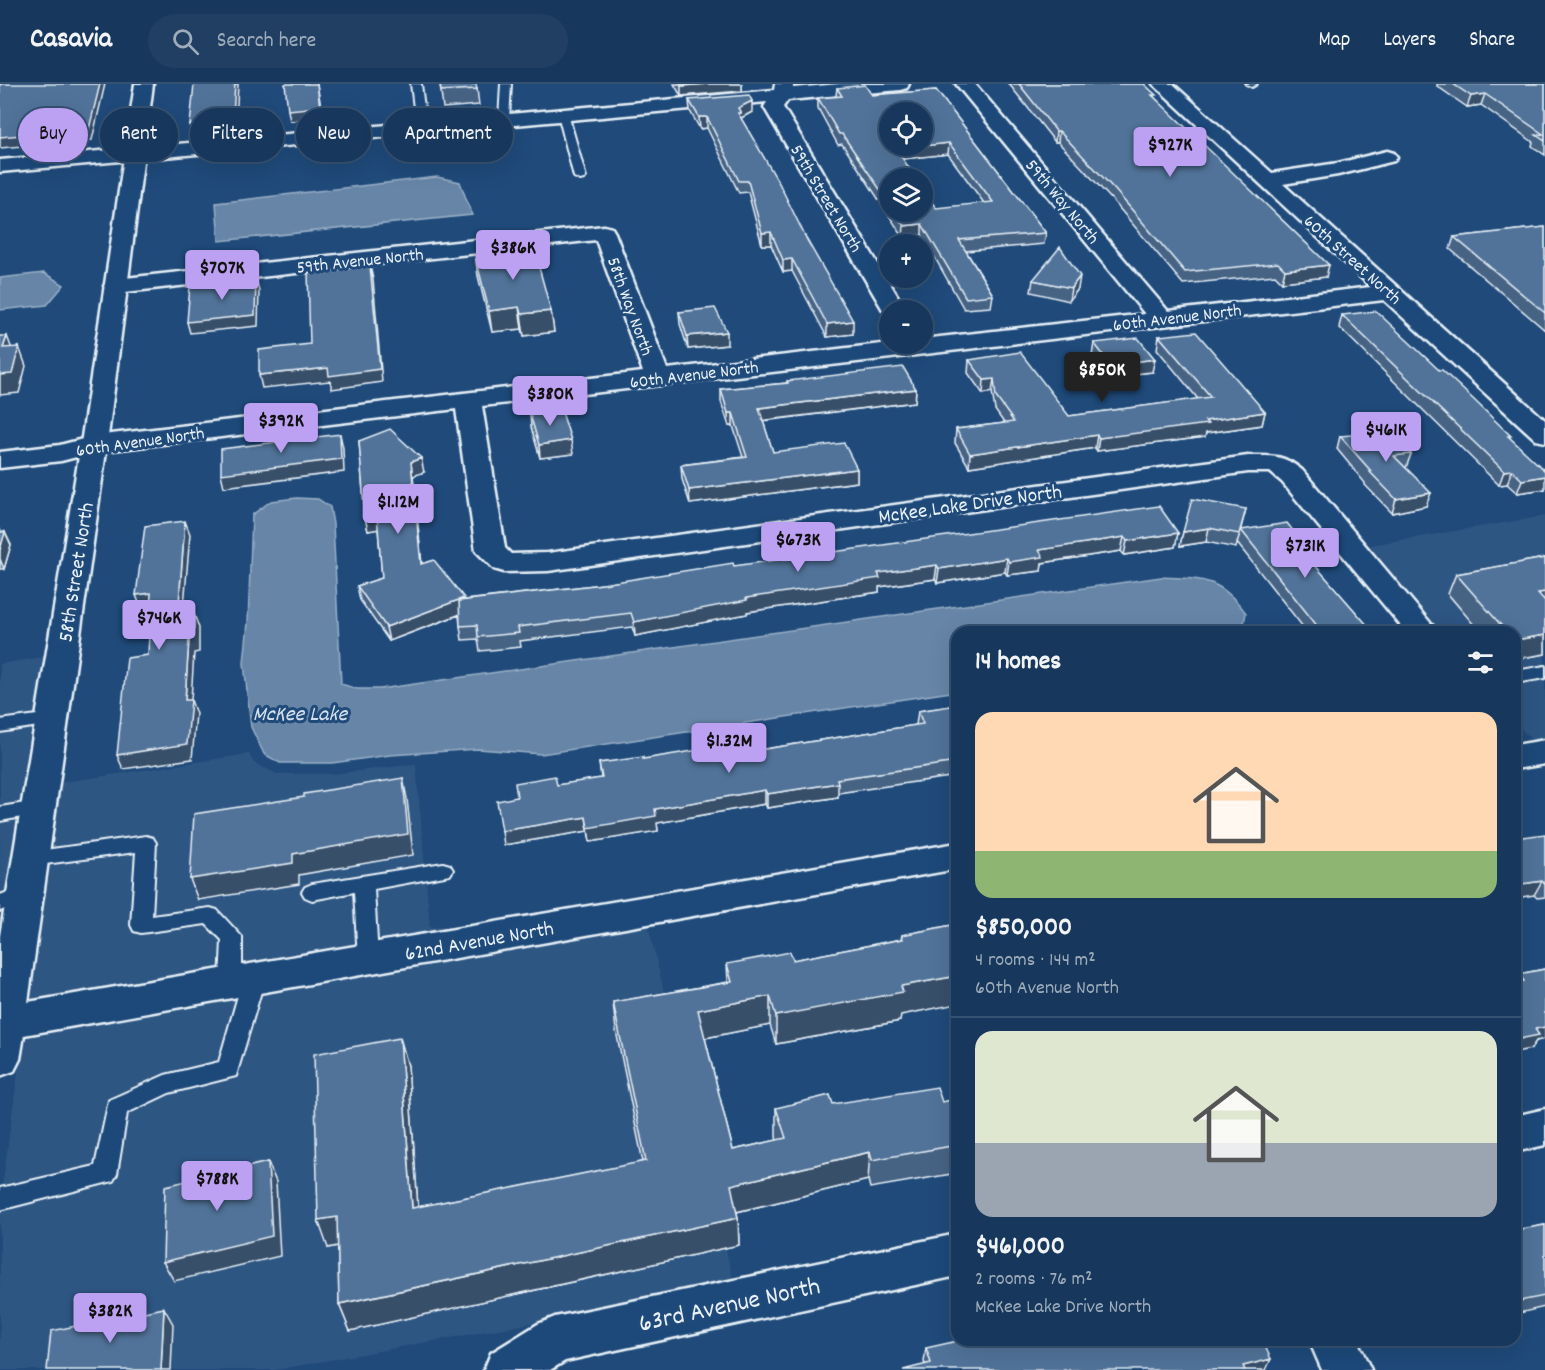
<!DOCTYPE html>
<meta charset="utf-8">
<style>
body{margin:0;font-family:Dekko,sans-serif;background:#203f62;color:#f1f3f6;height:100vh;display:flex;flex-direction:column;font-size:22px;white-space:nowrap}
*{box-sizing:border-box;margin:0}
p{font-size:20px;color:#9eacbb}
.icon{flex:none;width:33px;height:33px;fill:none;stroke:currentColor;stroke-width:2;stroke-linecap:round;stroke-linejoin:round}
.map{position:relative;flex:1;overflow:hidden}
.panel{position:absolute;left:951px;top:542px;width:570px;height:720px;display:flex;flex-direction:column;background:#17385c;border-radius:18px;box-shadow:0 6px 24px #0002,0 0 0 2px #365272}
.panel>*{flex:none}
.top-card{position:absolute;left:18px;top:24px;width:570px;height:54px;display:flex;gap:12px}
.tools{position:absolute;left:879px;top:18px;display:grid;gap:12px}
.tools a{display:grid;place-items:center;width:54px;height:54px;border-radius:50%;background:#17385c;box-shadow:0 6px 24px #0002,0 0 0 2px #365272;font-size:30px}
.price{position:absolute;translate:-50% -51px;padding:0 14px;border-radius:6px;background:#bca0f2;color:#111;font-size:20px;line-height:39px;filter:drop-shadow(0 2px 3px #0008)}
.price::after{content:'';position:absolute;left:50%;top:36px;width:18px;height:14px;margin-left:-9px;background:inherit;clip-path:polygon(0 0,100% 0,50% 100%)}
.price.current{background:#222;color:#fff}
ul{padding:0;list-style:none}
li{display:grid;align-content:center;gap:12px;height:318px;padding:0 24px}
li+li{border-top:2px solid #365272}
li span{display:grid;place-items:center;height:186px;border-radius:18px;color:#555}
li>.icon{margin-inline-start:auto}
span .icon{width:108px;height:108px;fill:#fffc;stroke-width:1}
li b{font-size:26px}
h2{display:flex;justify-content:space-between;align-items:center;height:72px;padding:0 24px;font-size:26px}
.chip{padding:0 21px;border-radius:27px;background:#17385c;box-shadow:0 6px 24px #0002,0 0 0 2px #365272;font-size:21px;line-height:54px}
.chip.current{background:#bca0f2;color:#111}
header{display:flex;align-items:center;gap:36px;box-sizing:border-box;height:84px;padding:0 30px;background:#17385c;border-bottom:2px solid #365272}
header strong{font-size:28px}
nav{display:flex;gap:33px;margin-inline-start:auto;font-size:21px}
.search{width:420px;height:54px;background:#203f62;display:flex;align-items:center;gap:15px;box-sizing:border-box;padding:0 21px;border-radius:33px;color:#9eacbb;font-size:22px}
.map>svg:first-child{display:block}
.built{fill:#2e5683}
.water{fill:#6685a7;stroke:#9ab0c7;stroke-width:1.5}
.lines{fill:none;stroke-linecap:round;stroke-linejoin:round}
.service-casing{stroke:#e8f1f8;stroke-width:4}
.minor-casing{stroke:#e8f1f8;stroke-width:5}
.tertiary-casing{stroke:#e8f1f8;stroke-width:5}
.service{fill:#1f4a7a;fill-rule:evenodd}
.minor{fill:#1f4a7a;fill-rule:evenodd}
.tertiary{fill:#1f4a7a;fill-rule:evenodd}
.wall{fill:#466384;stroke:#e8f1f8;stroke-width:1.5;fill-rule:evenodd}
.shaded-wall{fill:#39506b;stroke:#e8f1f8;stroke-width:1.5}
.building{fill:#517399;stroke:#e8f1f8;stroke-width:1.5;fill-rule:evenodd}
.labels{text-anchor:middle;stroke-width:6;stroke-linejoin:round;paint-order:stroke}
.far-street-label{font-size:18px;fill:#e8f1f8;stroke:#1f4a7a}
.street-label{font-size:21px;fill:#e8f1f8;stroke:#1f4a7a}
.water-label{font-size:22px;font-style:italic;fill:#d4e1ec;stroke:#1f4a7a}
.near-street-label{font-size:26px;fill:#e8f1f8;stroke:#1f4a7a}
</style>
<header>
<strong>Casavia</strong>
<div class="search"><svg class="icon" aria-label="search" viewBox="0 0 24 24"><circle cx="10" cy="10" r="6"/><path d="M15 15l6 6"/></svg>Search here</div>
<nav><a>Map</a><a>Layers</a><a>Share</a></nav>
</header>
<div class="map">
<svg width="1545" height="1286" viewBox="0 0 1545 1286">
<rect width="100%" height="100%" fill="#1f4a7a"/>
<filter id="ink" filterUnits="userSpaceOnUse"><feTurbulence type="fractalNoise" baseFrequency=".0167" numOctaves="2"/><feDisplacementMap in="SourceGraphic" scale="12" xChannelSelector="R" yChannelSelector="G"/><feConvolveMatrix kernelMatrix="1 2 1 2 8 2 1 2 1" color-interpolation-filters="sRGB"/></filter>
<g filter="url(#ink)">
<path class="built" d="M1545 432V654L1531 656 1515 638V548L1438 547 1365 462Z
M44 573 30 671 0 855V580Z
M249 670 254 679 277 690H332L416 680 430 843H464L27 918 58 699Z
M648 841 733 1195 552 1233 543 1237 275 1286H0V1118L23 951Z"/>
<path class="water" d="M437 93 460 98 472 131 219 157 216 119Z
M44 189 64 201 47 221 0 226V194Z
M297 414 318 415 330 423 333 440 341 600 357 605H380L1161 493C1203 495 1219 493 1246 529L1243 544 1238 547 957 548V607L541 670 478 665 390 671 332 679H280L264 670 251 643 244 579 248 539 252 431 271 417Z"/>
<g class="lines">
<g class="service-casing">
<path id="service" d="M411 0H421L424 24 430 43 429 45H421L420 43 414 24Z
M501 0H511L509 36 504 39 499 36Z
M1246 0H1257L1252 3Z
M563 27 568 30 586 93 584 95 580 96 574 93 558 30Z
M336 33 341 36 344 51 339 54 334 51 331 36Z
M1545 582V594L1515 599V587Z
M52 629 58 631 61 635 58 639 0 648V636Z
M38 717 45 719 47 724 45 729 0 737V723Z
M146 752 153 754 156 759 152 832 210 824 217 826 242 853V898L238 904 231 906 224 904 220 898 222 856 206 840 141 849 134 847 131 841 136 768 30 782 23 780 20 775 23 770 30 768Z
M443 779 450 781 453 786 450 791 374 805 378 875 375 881 368 883 361 881 358 875 354 808 312 816 305 813 302 808 305 803 312 800Z
M25 802 32 805 35 810 32 815 0 827V811Z
M254 886 261 888 265 894 236 992 169 1009 127 1029 117 1090 113 1097 0 1126V1104L95 1082 109 1016 165 991 219 978 243 894 247 888Z"/>
</g>
<g class="minor-casing">
<path id="minor" d="M775 0H793V4L839 0H909L907 4 900 6 788 16 783 23 906 226H890V232L883 226 764 23 767 18 0 88V76L774 6Z
M956 0H975L1168 227 1371 203 1153 0H1173L1272 89 1338 79 1387 67 1394 69 1397 73 1394 77 1338 91 1283 100 1545 336V358L1536 356 1384 216 482 322 505 464 511 470 548 469 1248 372C1273 372 1282 370 1302 386L1438 548H1406L1282 398 1270 388H1248L548 487 504 488 494 485 476 467 456 325 96 368 61 377 0 384V368L60 361 94 352 643 288 596 156 116 209 108 207 104 202 108 197 116 195 604 142 612 144 615 149 667 285 890 259 922 260V255L1145 230Z
M1545 1025V1061L1515 1068V1032Z
M957 1150V1192L565 1277 550 1286H484L491 1269 538 1240 555 1233Z
M1309 1256H1357L1371 1286H1322Z"/>
</g>
<g class="tertiary-casing">
<path id="tertiary" d="M135 0H153L107 360 28 918 957 759V785L24 951 20 975 14 987 0 992V852L81 360Z
M1545 656V680L1515 685V661Z"/>
</g>
<use href="#service" class="service"/>
<use href="#minor" class="minor"/>
<use href="#tertiary" class="tertiary"/>
</g>
<path class="wall" d="M440 0 477 5 479 21 443 24Z
M674 0H742V7L681 12Z
M1009 0H1144L1155 14 1326 193 1282 198 1275 191 1183 200 1114 118 1058 58H1055Z
M1437 0H1545V71L1532 62 1533 58 1481 21 1467 23 1437 2Z
M837 4 872 11 936 6 1046 149 1044 160 966 167 993 211 991 223 964 225 922 151 903 153 855 79 842 60 838 61 818 24V14L836 12ZM948 70 984 119 922 128H890V94L902 75Z
M689 16 752 28 741 34V35L853 250 827 253 792 187 783 188 771 161H762L748 108 739 109 707 44 700 45 690 27Z
M1545 143V246L1450 165 1454 153Z
M475 171 551 227 554 248 524 252 522 245 492 248 478 192Z
M1033 196 1078 205 1069 217 1031 208Z
M679 228 727 261 688 265 680 240Z
M1342 231 1510 354 1545 405 1517 409 1507 400 1499 401 1339 243Z
M1159 252 1265 328 1262 341 1206 349 1205 353 1097 367 1095 364 969 383 955 359 956 345 1004 339 995 326 992 308 983 310 968 289 969 276 1069 332 1198 315 1157 265Z
M1094 259 1152 288 1108 293 1092 272Z
M787 297 916 305 915 318 763 337 773 368 857 385V398L690 420 682 395 681 381 743 373 733 342H729L721 318V305L787 299Z
M530 330 573 370 540 374 531 343Z
M1340 352 1411 370 1406 384 1426 422 1392 429 1365 401V399L1337 365Z
M359 357 424 388 413 392 422 480 464 516 603 500 734 482 1178 449 1175 463 1124 471 1121 467 1042 479 1041 487 1007 491 1005 488 937 499 935 495 879 503V508L747 528V530L635 552 632 543 520 557 521 563 480 567 478 555 462 556 460 542 459 531 389 557 360 516 357 502 382 494 378 445 368 447 365 433Z
M1246 425 1236 464 1206 458 1180 462 1183 448Z
M0 446 11 461 4 485H0Z
M1241 446 1312 471 1311 477 1368 542 1367 544 1370 548H1307L1237 459Z
M1545 474V570L1515 575V548H1480L1448 510 1456 490Z
M957 621V692L838 709V713L767 724 765 720 657 739 658 747 590 758 588 747 504 761 517 713 557 701 601 694 599 679 643 675 733 670 916 641 918 627Z
M1545 750V813L1537 814 1534 811Z
M957 840 901 931 900 937 776 960 770 941 705 954 733 1066 777 1056 776 1053V1024L833 1020 942 1018 957 1015V1089L870 1104 868 1096 737 1128 738 1134 739 1161 350 1247 339 1220 338 1162 328 1164 400 954 408 982 418 1123 643 1078 616 947 613 918 728 898 727 880 793 876 901 855 902 851Z
M1545 885V955L1536 957 1531 965 1515 899 1519 890Z
M1545 1141V1223L1515 1230V1146Z
M1397 1256H1428L1400 1262Z
M926 1264 1266 1286 925 1280 924 1278Z"/>
<path class="shaded-wall" d="M100 0H105L92 56 0 64V53Z
M235 0H238L236 42 232 43V48L193 52 190 41 229 32Z
M317 0 323 34 290 37 288 26Z
M708 0H742V7L681 12V2Z
M1485 10 1481 21 1467 23 1471 12Z
M752 17V28L741 34V40L738 41V24Z
M699 33H707V44L700 45Z
M1056 47H1059L1058 58H1055Z
M949 59 948 70 895 76 896 65Z
M922 140V151L903 153 904 142Z
M771 148V161H762V149Z
M792 175V187L783 188V176Z
M1329 181 1326 193 1282 198 1285 186Z
M370 182 373 195 382 298 332 305 330 297 262 304 259 291 328 284Z
M1080 192 1078 205 1069 217 1071 204Z
M256 195 259 206 258 242 190 249 187 238Z
M519 223 522 245 492 248 489 227Z
M551 227 554 248 524 252 521 230Z
M853 237V250L827 253V240Z
M727 248V261L688 265 687 252Z
M7 252 14 271 3 264Z
M19 263 26 282 19 309 0 311V291Z
M1155 275 1152 288 1108 293 1111 281Z
M994 295 992 308 983 310 984 296Z
M916 305 915 318 759 337V324Z
M1265 328 1262 341 1206 349 1205 353 1097 367 1099 354 1205 337Z
M728 329H733V342H729Z
M340 350 343 364 344 388 224 403 221 390Z
M1097 351 1095 364 969 383 970 370Z
M571 356 573 370 540 374 539 361Z
M421 374 424 388 413 392 423 494 421 480 411 378Z
M857 385V398L690 420 689 406Z
M1512 386 1507 400 1499 401 1504 387Z
M1545 392V405L1517 409 1522 396Z
M1431 409 1426 422 1392 429 1396 415Z
M377 431 380 445 368 447 365 433Z
M185 437 190 450 182 546 178 532Z
M1209 444 1206 458 1180 462 1183 448Z
M0 446 3 454 5 448 11 461 4 485 0 475Z
M1178 449 1175 463 1124 471 1127 457Z
M1124 453 1121 467 1042 479 1041 487 1007 491 1009 478 1039 466Z
M1007 474 1005 488 937 499 939 485Z
M937 481 935 495 879 503V508L747 528V530L635 552 634 538 746 514 878 489Z
M1545 508V527L1538 509Z
M151 509 155 523 141 524 136 511Z
M464 514 466 528 389 557 386 543Z
M194 530 199 544V568L194 569 191 616 196 630 192 675 123 685 117 671 185 616 189 555Z
M1545 551V570L1515 575V556Z
M403 694 407 715 413 771 299 791V800L198 816 190 795 293 770Z
M838 699V713L767 724V710Z
M765 706V720L657 739 658 747 590 758 588 744 655 725Z
M586 733 588 747 504 761 502 747Z
M1542 797 1534 811 1515 814V801Z
M957 892V920L901 931 900 937 776 960V932L901 902Z
M770 912V941L700 955 698 926Z
M1545 943V955L1536 957 1531 965 1515 968V956L1535 945Z
M400 954 408 982 420 1152 412 1124Z
M957 1061V1089L951 1090 955 1062Z
M870 1068 868 1096 732 1129 731 1101Z
M268 1078 276 1098 280 1172 174 1197 163 1178Z
M337 1133 347 1160 328 1164 318 1136Z
M738 1134 739 1161 350 1247 339 1220Z
M164 1224 173 1240 171 1286H161Z
M1404 1256H1428L1400 1262Z
M1271 1275 1266 1286H1242L1243 1282Z"/>
<path class="building" d="M0 0H100L89 45 0 53Z
M194 0H235L233 32H229V38L190 41Z
M285 0H317L320 23 288 26Z
M440 0H476L477 5 441 7Z
M679 0H708L681 2Z
M1019 0H1144L1156 11H1152L1329 181 1285 186 1278 179 1185 188 1115 106 1059 47H1056Z
M1453 0H1545V57L1536 51 1543 50 1485 10 1471 12Z
M865 1 872 11 936 6 1046 149 959 156 993 211 966 214 922 140 904 142 894 128H922V104L936 124 993 118 949 59 896 65 916 94H890V120L842 50H839L818 14 842 12 837 4ZM890 28H922V62H890Z
M749 11 752 17 738 24 741 29H738L779 99 807 156 853 237 827 240 792 175 783 176 771 148 762 149 748 97H739L707 33H699L689 16Z
M1545 143V229L1454 153Z
M1060 163 1080 192 1071 204 1033 196Z
M534 165 551 227 521 230 519 223 489 227 475 171Z
M370 182 380 285 329 292 328 284 259 291V266L310 260 308 189Z
M256 195 255 231 187 238 190 202Z
M715 224 727 248 687 252 679 228Z
M1376 227 1439 286H1442L1473 315 1511 352H1508L1545 387V392L1522 396 1512 386 1504 387 1342 231Z
M1196 248 1265 328 1205 337 1208 340 1099 354 1097 351 970 370 956 345 1014 338 996 313 994 295 984 296 969 276 1020 268 1069 332 1211 313 1159 252Z
M0 252H7L3 264 19 263 12 290 0 291Z
M1138 254 1155 275 1111 281 1094 259Z
M903 283 916 305 759 324 773 368 844 359 857 385 689 406 681 381 747 373 733 329H728L721 305 788 299 787 297Z
M561 325 571 356 539 361 530 330Z
M390 345 421 374 411 378 421 480 434 476 464 514 386 543 357 502 382 494 377 431 365 433 359 357Z
M1390 347 1411 370 1394 372 1431 409 1396 415 1369 387H1371L1340 352Z
M340 350 341 375 221 390V365Z
M1192 415 1246 425 1239 450 1209 444 1183 448Z
M1159 422 1178 449 1127 457 1124 453 1039 466 1043 473 1009 478 1007 474 939 485 937 481 878 489 880 494 746 514 747 516 634 538 631 529 518 543 519 549 478 553 477 541 460 542 459 517 603 500 733 479 734 482Z
M185 437 178 532 194 530V554L189 555 185 616H191L187 660 117 671 127 574 148 571 151 509 136 511 145 442Z
M1287 439 1312 471 1307 472 1368 542 1366 543 1370 548H1322L1241 446Z
M0 448H5L0 466Z
M1545 474V508L1538 509 1545 517V551L1515 556V548H1507L1456 490Z
M957 621V678L837 695 838 699 767 710 765 706 655 725 656 732 588 744 586 733 502 747 497 717 517 713 515 699 555 692 557 701 602 694 599 679 643 673V675L730 661 733 670 923 640 918 627Z
M403 694 408 750 293 770V779L190 795 194 730 304 713V710Z
M1545 750V800L1542 797 1515 801V754Z
M957 840V892L901 902 903 908 776 932 770 912 698 926 733 1066 786 1054 776 1024 830 1011 833 1020 937 1003 942 1018 957 1015V1061L872 1076 870 1068 731 1101 738 1134 339 1220 337 1133 318 1136 314 970 400 954 412 1124 646 1077 613 918 732 898 727 880 790 868 793 876 903 855 902 851Z
M1545 885V943L1535 945 1539 951 1515 956V899L1524 897 1519 890Z
M268 1078 272 1152 163 1178 165 1102Z
M1545 1141V1212L1515 1218V1146Z
M164 1224 161 1286H47L51 1247Z
M962 1256H1262L1271 1275 1243 1282 1245 1286H903L931 1279 926 1264Z"/>
</g>
<g class="labels">
<g class="far-street-label">
<text transform="translate(827 114) rotate(59)" y="6">59th Street North</text>
<text transform="translate(1063 117) rotate(50)" y="6">59th Way North</text>
<text transform="translate(1353 175) rotate(42)" y="6">60th Street North</text>
<text transform="translate(360 176) rotate(-6)" y="6">59th Avenue North</text>
<text transform="translate(631 222) rotate(70)" y="6">58th Way North</text>
<text transform="translate(1177 233) rotate(-7)" y="6">60th Avenue North</text>
<text transform="translate(694 290) rotate(-7)" y="6">60th Avenue North</text>
<text transform="translate(140 357) rotate(-8)" y="6">60th Avenue North</text>
</g>
<g class="street-label">
<text transform="translate(970 419) rotate(-8)" y="7">McKee Lake Drive North</text>
<text transform="translate(75 488) rotate(-81)" y="7">58th Street North</text>
<text transform="translate(479 856) rotate(-10)" y="7">62nd Avenue North</text>
</g>
<g class="water-label">
<text x="300" y="636">McKee Lake</text>
</g>
<g class="near-street-label">
<text transform="translate(729 1219) rotate(-12)" y="9">63rd Avenue North</text>
</g>
</g>
</svg>
<div class="tools">
<a><svg class="icon" aria-label="locate" viewBox="0 0 24 24"><circle cx="12" cy="12" r="6"/><path d="M12 2v4M12 18v4M2 12h4M18 12h4"/></svg></a>
<a><svg class="icon" aria-label="layers" viewBox="0 0 24 24"><path d="M12 4l9 5-9 5-9-5zM3 14l9 5 9-5"/></svg></a>
<a>+</a>
<a>−</a>
</div>
<b class="price" style="left:1170px;top:94px">$927K</b>
<b class="price" style="left:513px;top:197px">$386K</b>
<b class="price" style="left:222px;top:217px">$707K</b>
<b class="price current" style="left:1102px;top:319px">$850K</b>
<b class="price" style="left:550px;top:343px">$380K</b>
<b class="price" style="left:281px;top:370px">$392K</b>
<b class="price" style="left:1386px;top:379px">$461K</b>
<b class="price" style="left:398px;top:451px">$1.12M</b>
<b class="price" style="left:798px;top:489px">$673K</b>
<b class="price" style="left:1305px;top:495px">$731K</b>
<b class="price" style="left:159px;top:567px">$746K</b>
<b class="price" style="left:729px;top:690px">$1.32M</b>
<b class="price" style="left:217px;top:1128px">$788K</b>
<b class="price" style="left:110px;top:1260px">$382K</b>
<div class="top-card">
<a class="chip current">Buy</a>
<a class="chip">Rent</a>
<a class="chip">Filters</a>
<a class="chip">New</a>
<a class="chip">Apartment</a>
</div>
<section class="panel">
<h2>14 homes<svg class="icon" aria-label="filters" viewBox="0 0 24 24"><path d="M4 7h16M4 17h16"/><circle cx="9" cy="7" r="2"/><circle cx="15" cy="17" r="2"/></svg></h2>
<ul>
<li><span style="background:linear-gradient(#ffd9b3 75%,#8fb573 0)"><svg class="icon" aria-label="home" viewBox="0 0 24 24"><path d="M3 11l9-7 9 7M6 9v11h12V9"/></svg></span><div><b>$850,000</b><p>4 rooms · 144 m²</p><p>60th Avenue North</p></div></li>
<li><span style="background:linear-gradient(#dfe7d0 60%,#9aa5b1 0)"><svg class="icon" aria-label="home" viewBox="0 0 24 24"><path d="M3 11l9-7 9 7M6 9v11h12V9"/></svg></span><div><b>$461,000</b><p>2 rooms · 76 m²</p><p>McKee Lake Drive North</p></div></li>
</ul>
</section>
</div>
